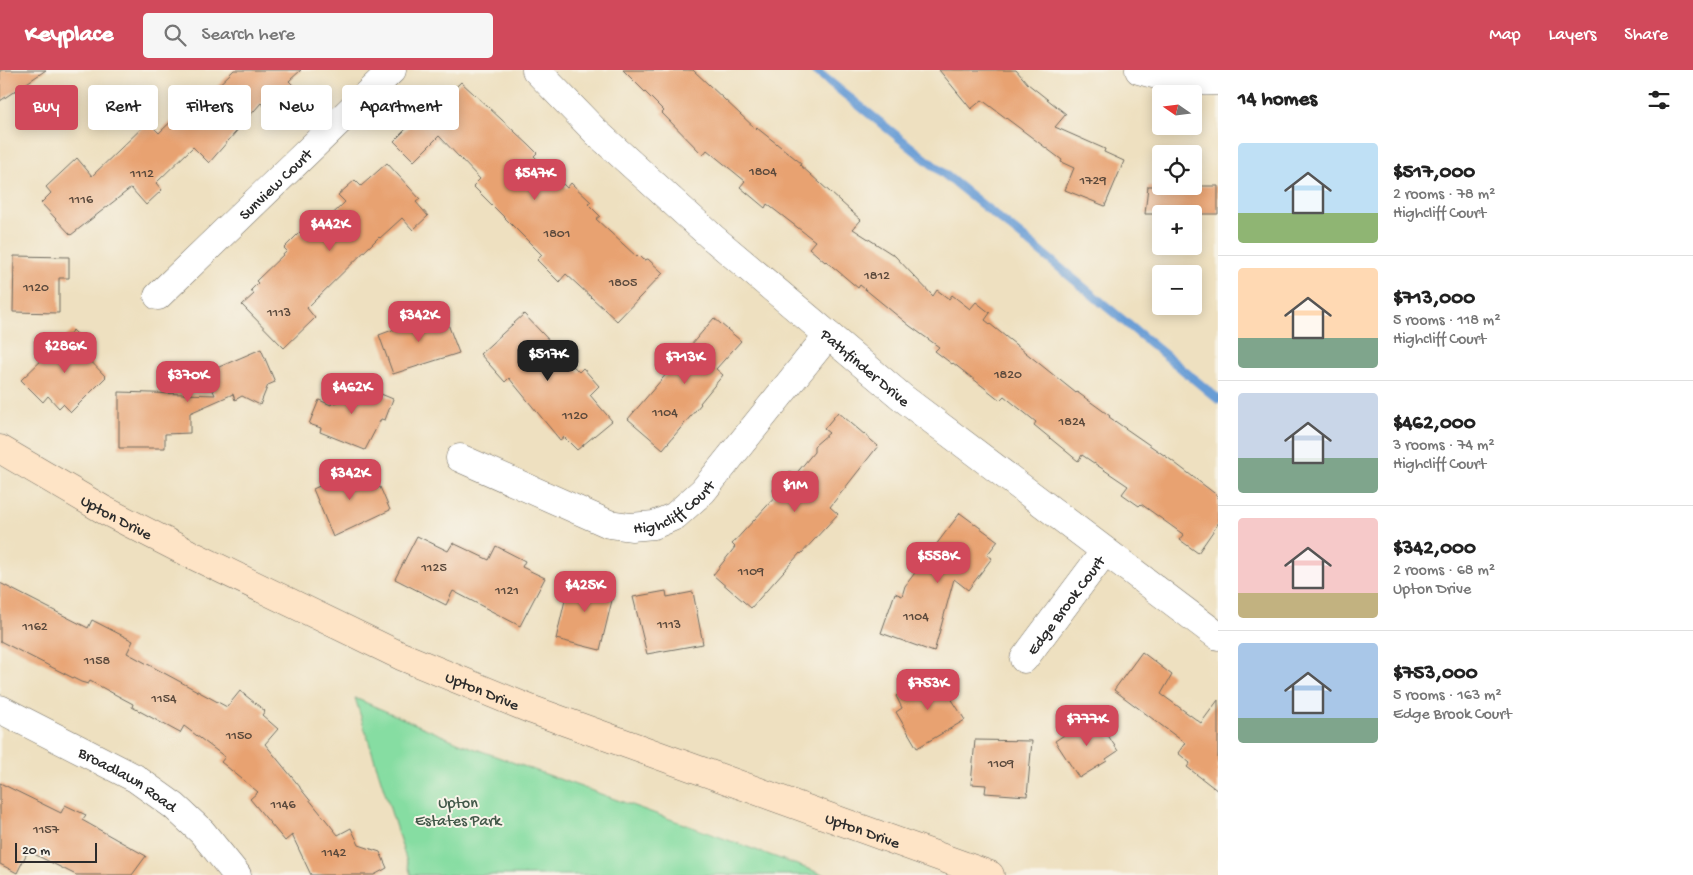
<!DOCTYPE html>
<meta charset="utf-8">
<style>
body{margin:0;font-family:"Gochi Hand",sans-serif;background:#f6f6f6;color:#222;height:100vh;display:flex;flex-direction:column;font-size:19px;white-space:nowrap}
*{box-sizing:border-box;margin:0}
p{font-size:16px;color:#767676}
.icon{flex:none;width:28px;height:28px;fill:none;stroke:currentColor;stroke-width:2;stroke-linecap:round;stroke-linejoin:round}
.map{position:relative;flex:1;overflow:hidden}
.side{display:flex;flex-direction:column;background:#fff;width:475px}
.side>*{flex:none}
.banner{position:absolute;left:15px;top:15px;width:475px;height:45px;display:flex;gap:10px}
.needle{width:32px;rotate:284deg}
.controls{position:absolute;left:1152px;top:15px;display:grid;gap:10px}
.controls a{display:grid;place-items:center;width:50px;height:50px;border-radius:5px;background:#fff;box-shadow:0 2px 12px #0003;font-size:25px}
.scale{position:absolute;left:15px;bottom:12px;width:82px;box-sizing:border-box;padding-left:5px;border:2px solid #2b2b2b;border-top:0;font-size:14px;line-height:18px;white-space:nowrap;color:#2b2b2b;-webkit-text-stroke:4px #f7f3e8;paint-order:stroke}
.price{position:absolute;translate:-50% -42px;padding:0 11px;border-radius:10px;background:#d1495b;color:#fff;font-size:16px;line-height:32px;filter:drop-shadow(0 1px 2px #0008)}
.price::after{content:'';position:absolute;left:50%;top:30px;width:15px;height:11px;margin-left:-8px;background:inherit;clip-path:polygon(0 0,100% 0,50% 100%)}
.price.active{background:#222;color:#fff}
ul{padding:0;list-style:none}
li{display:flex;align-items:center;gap:15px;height:125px;padding:0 20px}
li+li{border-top:1px solid #e0e0e0}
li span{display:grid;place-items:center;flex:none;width:140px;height:100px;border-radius:5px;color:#555}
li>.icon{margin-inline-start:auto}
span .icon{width:60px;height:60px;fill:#fffc;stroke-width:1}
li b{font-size:21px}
h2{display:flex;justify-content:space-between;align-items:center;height:60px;padding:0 20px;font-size:21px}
.chip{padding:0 18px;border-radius:5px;background:#fff;box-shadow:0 2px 12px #0003;font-size:18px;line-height:45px}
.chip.active{background:#d1495b;color:#fff}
header{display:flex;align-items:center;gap:30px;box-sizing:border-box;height:70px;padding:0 25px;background:#d1495b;color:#fff}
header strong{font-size:24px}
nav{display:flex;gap:28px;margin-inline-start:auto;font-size:18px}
.search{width:350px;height:45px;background:#f6f6f6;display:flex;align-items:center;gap:12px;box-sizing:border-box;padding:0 18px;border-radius:5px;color:#767676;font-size:19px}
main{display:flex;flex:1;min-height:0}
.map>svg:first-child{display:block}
.green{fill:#86dda2;stroke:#588466}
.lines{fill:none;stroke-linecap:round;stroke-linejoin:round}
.stream{stroke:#699dd5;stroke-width:9}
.building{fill:#e8a271}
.minor-casing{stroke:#6f6a5f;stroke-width:29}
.secondary-casing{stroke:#6f6a5f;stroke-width:29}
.minor{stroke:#fff;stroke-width:28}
.secondary{stroke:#fee4c6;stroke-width:28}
.labels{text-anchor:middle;stroke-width:4;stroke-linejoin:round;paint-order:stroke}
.number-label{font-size:14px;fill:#5a493c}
.street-label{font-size:16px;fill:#2b2b2b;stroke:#f7f3e8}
.park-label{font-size:16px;fill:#425849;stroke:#f7f3e8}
</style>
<header>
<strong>Keyplace</strong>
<div class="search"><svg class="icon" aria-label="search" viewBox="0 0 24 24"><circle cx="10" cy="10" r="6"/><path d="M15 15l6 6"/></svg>Search here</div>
<nav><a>Map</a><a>Layers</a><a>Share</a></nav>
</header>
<main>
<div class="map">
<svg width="1218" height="805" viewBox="0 0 1218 805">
<rect width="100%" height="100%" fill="#f7f3e8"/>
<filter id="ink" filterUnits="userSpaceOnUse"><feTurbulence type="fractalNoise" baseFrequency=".02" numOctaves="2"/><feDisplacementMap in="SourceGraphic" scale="10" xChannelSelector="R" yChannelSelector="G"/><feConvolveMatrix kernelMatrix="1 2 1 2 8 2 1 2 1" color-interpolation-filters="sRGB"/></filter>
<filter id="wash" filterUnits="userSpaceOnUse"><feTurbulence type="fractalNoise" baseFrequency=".0096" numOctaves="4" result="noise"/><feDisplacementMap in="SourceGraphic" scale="20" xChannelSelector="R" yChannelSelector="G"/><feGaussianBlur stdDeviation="1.12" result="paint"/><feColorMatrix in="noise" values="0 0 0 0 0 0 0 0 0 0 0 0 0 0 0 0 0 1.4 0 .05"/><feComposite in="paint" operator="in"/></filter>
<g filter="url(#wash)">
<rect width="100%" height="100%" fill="#eee0c0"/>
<path class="green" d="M355 628 462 674 825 805H411Z"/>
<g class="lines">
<path class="stream" d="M815 0 1036 178 1218 329"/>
</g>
<g id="blocks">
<path class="building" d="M0 0H46L0 31Z
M234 0H301L289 11 293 15 268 40 261 33 209 93 193 77 156 113 162 120 146 135 131 118 71 165 41 133 51 123 46 117 77 88 92 106 148 52 159 63 202 22 206 27Z
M623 0H693L756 59 757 58 801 93 800 95 861 150 853 159 895 186 933 226 937 220 949 229 952 225 970 239 976 232 990 243 985 250 1076 323 1077 322 1110 346 1109 347 1171 390 1218 426V454L1198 483 1180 470 1184 465 1141 434 1139 436 1122 424 1128 416 1082 385 1078 391 1034 355 1036 352 1004 326 1000 330 953 293 952 294 935 281 939 277 910 256 860 215 858 218 826 191 825 192 809 178 815 171 767 134 765 138 740 117 745 111 707 80 703 85 662 43 664 41Z
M939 0H1016L1028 14 1066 44 1055 57 1105 79 1104 82 1124 91 1105 136 1065 120 1074 98 1061 92 1062 90 982 30 971 39Z
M461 12 529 75 537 83 534 86 567 118 571 113 591 132 588 134 600 146 596 149 637 187 639 185 644 190 648 189 663 203 617 251 566 204 559 212 537 190 542 185 473 116 480 109 439 66 414 91 394 71 411 54 414 57Z
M387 93 420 129 416 132 428 146 413 160 402 148 380 168 379 167 307 238 315 248 284 278 242 235 254 224 251 220 258 213 256 211 287 181 284 178 300 162 307 169 345 132 338 125 355 110 361 116Z
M1148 116H1218V144H1145Z
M14 186 69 187V208H59V243L13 242Z
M443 241 459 283 393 304 379 265Z
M524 244 579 302 583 298 599 316 590 325 612 351 577 380 564 367 560 370 509 308 505 312 480 284Z
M714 248 741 271 716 299 723 305 700 333 701 334 663 379 628 349Z
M73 260 90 277 83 283 106 307 71 342 63 334 59 338 48 326 43 332 21 310Z
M261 279 275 312 268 315 260 335 242 326 235 330 233 324 190 343V363L165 364V378H119V322L215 325 205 303Z
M345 309 393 329 385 350 381 349 365 380 320 362 321 358 309 354 319 330 331 335 333 332 336 333Z
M838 342 878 376 830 437 838 444 801 484 800 483 751 538 713 505 735 477 732 474 777 425 773 420 790 401 795 405 814 382V376L829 363 824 359Z
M363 396 375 419 380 417 390 440 333 467 313 419Z
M960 443 998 471 987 485 992 488 968 520 954 509 934 582 881 563 895 523 902 526 905 516Z
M417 466 448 481 453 473 489 490 496 476 525 491 522 497 545 508 520 556 453 521 446 535 395 509Z
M571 504 593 510 592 513 600 515 599 519 614 522 600 580 556 569Z
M0 513 88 558 92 550 133 571 127 583 227 637 240 621 265 641 262 645 278 659 265 674 300 717V718L338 765 351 758 359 775 380 782 387 798 374 805H311L292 765 285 771 250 729 258 722 221 692 225 687 184 656 180 663 132 637 133 634 90 611 88 614 81 612 0 571Z
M666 521 667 527 693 522 703 574 647 584 633 527Z
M1142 582 1172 605 1161 624 1201 653 1218 630V721L1187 697 1190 693 1178 683 1185 673 1114 620Z
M935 603 965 650 917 678 896 642 902 638 896 626Z
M1095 645 1118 681 1106 689 1107 691 1079 708 1055 671Z
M975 670 1032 671 1027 726 985 723 986 715 971 714Z
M0 713 61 743 65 735 86 745 82 750 146 786 132 805H76L28 781 17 803 0 794Z"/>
</g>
</g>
<g filter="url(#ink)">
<use href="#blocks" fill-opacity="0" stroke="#6f6a5f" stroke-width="1"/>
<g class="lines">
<g class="minor-casing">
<g id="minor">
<path id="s1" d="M536 0 596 62 712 167 903 328 1218 566"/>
<path d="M1139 0C1166 8 1189 13 1218 11"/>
<path id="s2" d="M158 226 392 0"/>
<path id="s3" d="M460 388 609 454 631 457 654 455 675 446 703 421 828 265"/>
<path id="s4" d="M1024 589 1105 481"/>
<path id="s5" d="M0 639 135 708 174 736 202 762 237 805"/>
</g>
</g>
<g class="secondary-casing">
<g id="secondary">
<path id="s6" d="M0 379 104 440 188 483 401 586 530 639 990 805"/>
</g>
</g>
<use href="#minor" class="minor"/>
<use href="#secondary" class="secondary"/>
</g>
</g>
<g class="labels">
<g class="number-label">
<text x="763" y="105">1804</text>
<text x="142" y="107">1112</text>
<text x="1093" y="114">1729</text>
<text x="81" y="133">1116</text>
<text x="557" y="167">1801</text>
<text x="877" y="209">1812</text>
<text x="623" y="216">1805</text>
<text x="36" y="221">1120</text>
<text x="279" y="246">1113</text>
<text x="1008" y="308">1820</text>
<text x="665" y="346">1104</text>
<text x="575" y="349">1120</text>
<text x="1072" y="355">1824</text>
<text x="434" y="501">1125</text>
<text x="751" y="505">1109</text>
<text x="507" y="524">1121</text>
<text x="916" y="550">1104</text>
<text x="669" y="558">1113</text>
<text x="35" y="560">1162</text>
<text x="97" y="594">1158</text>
<text x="164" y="632">1154</text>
<text x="239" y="669">1150</text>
<text x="1001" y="697">1109</text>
<text x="283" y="738">1146</text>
<text x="46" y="763">1157</text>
<text x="334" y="786">1142</text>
</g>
<g class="street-label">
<text dy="6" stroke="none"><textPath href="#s2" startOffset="162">Sunview Court</textPath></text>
<text dy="6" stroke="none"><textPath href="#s1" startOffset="444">Pathfinder Drive</textPath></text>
<text dy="6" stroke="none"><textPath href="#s3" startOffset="234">Highcliff Court</textPath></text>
<text dy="6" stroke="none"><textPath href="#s6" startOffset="135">Upton Drive</textPath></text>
<text dy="6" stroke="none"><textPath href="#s4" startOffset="68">Edge Brook Court</textPath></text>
<text dy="6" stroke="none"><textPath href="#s6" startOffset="540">Upton Drive</textPath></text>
<text dy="6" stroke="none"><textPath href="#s5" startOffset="146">Broadlawn Road</textPath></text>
<text dy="6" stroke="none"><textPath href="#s6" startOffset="945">Upton Drive</textPath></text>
</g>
<g class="park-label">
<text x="458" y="737">Upton<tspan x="458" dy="18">Estates Park</tspan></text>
</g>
</g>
</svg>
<div class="controls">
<a><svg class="needle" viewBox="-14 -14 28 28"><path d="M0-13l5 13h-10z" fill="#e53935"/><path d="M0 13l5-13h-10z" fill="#767676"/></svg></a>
<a><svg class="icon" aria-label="locate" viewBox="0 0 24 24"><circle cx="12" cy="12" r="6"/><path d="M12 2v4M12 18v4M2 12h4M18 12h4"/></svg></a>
<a>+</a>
<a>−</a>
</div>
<div class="scale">20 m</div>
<b class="price" style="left:535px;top:131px">$547K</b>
<b class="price" style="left:330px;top:182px">$442K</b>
<b class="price" style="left:419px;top:273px">$342K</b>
<b class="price" style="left:65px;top:304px">$286K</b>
<b class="price active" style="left:548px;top:312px">$517K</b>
<b class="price" style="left:685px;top:315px">$713K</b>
<b class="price" style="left:188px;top:333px">$370K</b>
<b class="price" style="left:352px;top:345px">$462K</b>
<b class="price" style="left:350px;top:431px">$342K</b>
<b class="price" style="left:795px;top:443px">$1M</b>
<b class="price" style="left:938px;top:514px">$558K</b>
<b class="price" style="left:585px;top:543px">$425K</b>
<b class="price" style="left:928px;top:641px">$753K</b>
<b class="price" style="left:1087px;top:677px">$777K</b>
<div class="banner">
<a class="chip active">Buy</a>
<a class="chip">Rent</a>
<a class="chip">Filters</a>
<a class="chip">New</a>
<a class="chip">Apartment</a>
</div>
</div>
<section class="side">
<h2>14 homes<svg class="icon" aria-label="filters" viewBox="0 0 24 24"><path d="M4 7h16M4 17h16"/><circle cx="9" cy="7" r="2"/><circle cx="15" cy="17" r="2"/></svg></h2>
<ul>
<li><span style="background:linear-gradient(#bfe0f5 70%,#8fb573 0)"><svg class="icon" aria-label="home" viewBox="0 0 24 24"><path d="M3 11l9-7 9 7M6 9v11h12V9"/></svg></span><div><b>$517,000</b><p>2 rooms · 78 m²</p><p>Highcliff Court</p></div></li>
<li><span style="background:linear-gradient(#ffd9b3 70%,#7fa58c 0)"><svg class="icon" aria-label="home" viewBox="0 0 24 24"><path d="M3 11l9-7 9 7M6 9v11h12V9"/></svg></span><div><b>$713,000</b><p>5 rooms · 118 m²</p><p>Highcliff Court</p></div></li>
<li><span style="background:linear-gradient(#c9d6e8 65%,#7fa58c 0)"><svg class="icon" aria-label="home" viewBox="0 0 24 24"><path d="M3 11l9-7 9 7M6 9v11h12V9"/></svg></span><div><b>$462,000</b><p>3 rooms · 74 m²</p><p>Highcliff Court</p></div></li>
<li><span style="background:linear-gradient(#f6c9c9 75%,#c2b280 0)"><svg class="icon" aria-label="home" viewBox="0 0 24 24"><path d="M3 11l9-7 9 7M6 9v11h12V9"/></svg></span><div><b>$342,000</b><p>2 rooms · 68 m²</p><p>Upton Drive</p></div></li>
<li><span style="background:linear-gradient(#a9c7e8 75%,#7fa58c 0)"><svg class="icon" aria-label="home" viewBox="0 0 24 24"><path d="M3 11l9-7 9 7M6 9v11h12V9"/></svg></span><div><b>$753,000</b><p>5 rooms · 163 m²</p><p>Edge Brook Court</p></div></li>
</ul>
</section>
</main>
